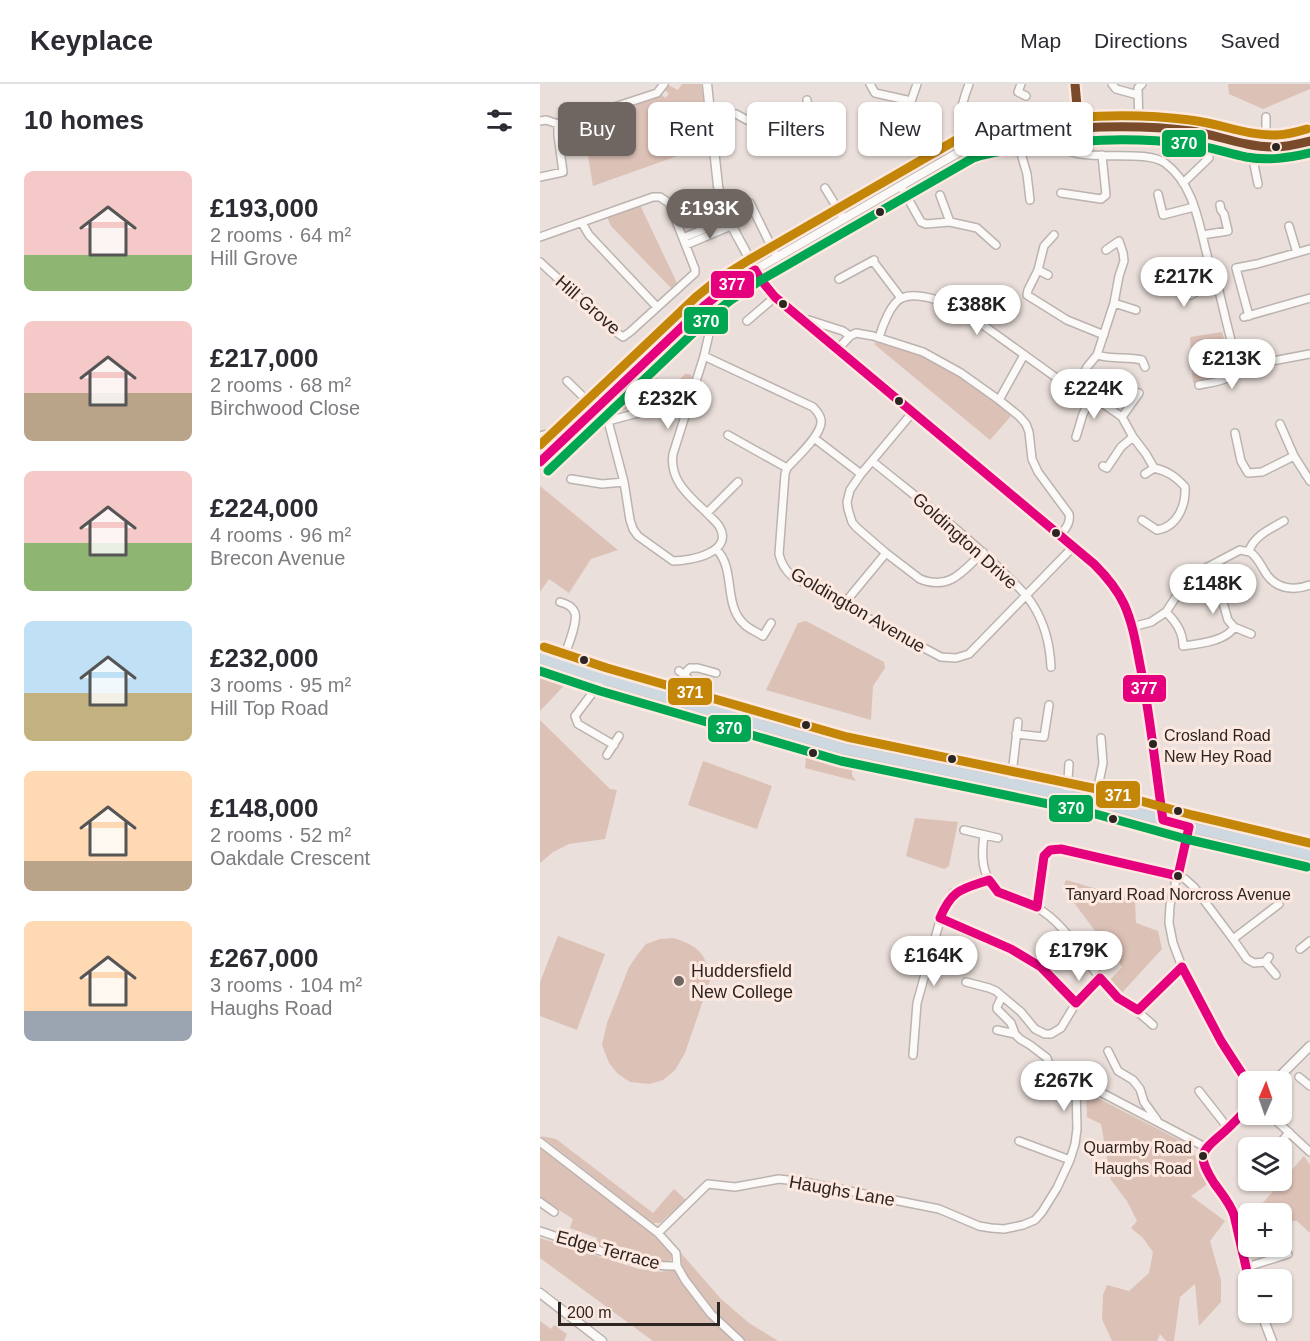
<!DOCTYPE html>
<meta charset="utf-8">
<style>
body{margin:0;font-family:Helvetica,sans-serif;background:#f2f2f3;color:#2b2b33;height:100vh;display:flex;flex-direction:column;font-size:22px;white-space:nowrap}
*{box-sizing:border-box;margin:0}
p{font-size:20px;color:#7c7c81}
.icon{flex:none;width:33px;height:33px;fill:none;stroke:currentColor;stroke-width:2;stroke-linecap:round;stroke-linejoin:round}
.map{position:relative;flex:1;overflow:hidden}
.panel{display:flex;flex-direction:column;background:#fff;width:540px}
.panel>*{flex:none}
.guide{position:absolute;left:18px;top:18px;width:570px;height:54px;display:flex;gap:12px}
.needle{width:39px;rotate:2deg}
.tools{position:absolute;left:698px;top:987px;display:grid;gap:12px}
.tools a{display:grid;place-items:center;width:54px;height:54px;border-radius:9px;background:#fff;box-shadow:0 2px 4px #0004;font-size:30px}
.scale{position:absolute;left:18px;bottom:15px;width:162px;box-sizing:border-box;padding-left:6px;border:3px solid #2d2522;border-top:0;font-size:16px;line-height:21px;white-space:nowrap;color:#2d2522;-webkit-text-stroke:4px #fee9e0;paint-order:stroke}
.price{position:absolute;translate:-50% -51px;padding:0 14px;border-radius:21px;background:#fff;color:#222;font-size:20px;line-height:39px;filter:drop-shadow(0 2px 3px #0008)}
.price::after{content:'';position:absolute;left:50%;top:36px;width:18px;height:14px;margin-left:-9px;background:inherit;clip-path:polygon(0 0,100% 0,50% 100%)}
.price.on{background:#6f6662;color:#fff}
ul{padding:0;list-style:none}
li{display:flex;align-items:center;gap:18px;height:150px;padding:0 24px}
li span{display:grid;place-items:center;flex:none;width:168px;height:120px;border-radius:9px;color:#555}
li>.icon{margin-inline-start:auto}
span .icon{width:72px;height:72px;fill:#fffc;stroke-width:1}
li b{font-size:26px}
h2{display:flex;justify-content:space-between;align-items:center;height:72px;padding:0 24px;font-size:26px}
.tag{padding:0 21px;border-radius:9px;background:#fff;box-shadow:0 2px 4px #0004;font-size:21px;line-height:54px}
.tag.on{background:#6f6662;color:#fff}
header{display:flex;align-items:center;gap:36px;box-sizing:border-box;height:84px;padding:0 30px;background:#fff;border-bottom:2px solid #e1e1e2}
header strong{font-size:28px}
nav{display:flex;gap:33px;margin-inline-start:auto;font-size:21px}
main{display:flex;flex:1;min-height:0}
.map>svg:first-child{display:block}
.green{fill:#dcc1b6}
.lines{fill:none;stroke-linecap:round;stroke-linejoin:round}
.minor-casing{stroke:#bbb3af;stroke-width:10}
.tertiary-casing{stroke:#bbb3af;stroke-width:11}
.trunk-casing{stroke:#c2bcb9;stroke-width:14}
.minor{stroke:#fcfaf9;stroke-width:7}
.tertiary{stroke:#fcfaf9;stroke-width:8}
.trunk{stroke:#cdd8e0;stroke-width:10}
.bus-1-casing{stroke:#fee9e0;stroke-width:14}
.bus-2-casing{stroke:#fee9e0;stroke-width:14}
.bus-3-casing{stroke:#fee9e0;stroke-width:14}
.bus-4-casing{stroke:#fee9e0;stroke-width:14}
.bus-1{stroke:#e5007d;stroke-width:9}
.bus-2{stroke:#00a651;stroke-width:9}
.bus-3{stroke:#c48608;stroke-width:9}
.bus-4{stroke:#7a4b2a;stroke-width:9}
.bus-dot{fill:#2d2522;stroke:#fee9e0;stroke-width:2}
.poi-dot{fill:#6f6662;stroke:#fee9e0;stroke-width:2}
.labels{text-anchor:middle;stroke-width:6;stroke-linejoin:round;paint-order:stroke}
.bus-label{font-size:16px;fill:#2d2522;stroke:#fee9e0;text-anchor:start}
.street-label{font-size:18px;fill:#2d2522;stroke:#fee9e0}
.poi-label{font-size:18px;fill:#2d2522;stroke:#fee9e0;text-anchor:start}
.line-badge{stroke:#fee9e0;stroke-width:2}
.badge-label{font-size:16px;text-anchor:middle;font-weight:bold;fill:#fff}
</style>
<header>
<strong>Keyplace</strong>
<nav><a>Map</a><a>Directions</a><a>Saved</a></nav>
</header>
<main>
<section class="panel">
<h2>10 homes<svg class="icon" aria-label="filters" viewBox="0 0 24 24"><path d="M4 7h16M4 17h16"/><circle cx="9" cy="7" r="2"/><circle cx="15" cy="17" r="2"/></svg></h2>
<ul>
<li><span style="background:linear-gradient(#f6c9c9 70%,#8fb573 0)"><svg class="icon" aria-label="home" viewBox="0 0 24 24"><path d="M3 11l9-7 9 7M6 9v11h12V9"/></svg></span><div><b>£193,000</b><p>2 rooms · 64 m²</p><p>Hill Grove</p></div></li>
<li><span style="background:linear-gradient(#f6c9c9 60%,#b9a48a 0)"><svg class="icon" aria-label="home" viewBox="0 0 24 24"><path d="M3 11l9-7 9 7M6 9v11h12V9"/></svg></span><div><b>£217,000</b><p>2 rooms · 68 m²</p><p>Birchwood Close</p></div></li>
<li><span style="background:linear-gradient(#f6c9c9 60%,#8fb573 0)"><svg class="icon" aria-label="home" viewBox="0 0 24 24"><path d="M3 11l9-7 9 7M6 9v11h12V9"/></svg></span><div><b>£224,000</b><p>4 rooms · 96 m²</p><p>Brecon Avenue</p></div></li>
<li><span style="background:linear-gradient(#bfe0f5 60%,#c2b280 0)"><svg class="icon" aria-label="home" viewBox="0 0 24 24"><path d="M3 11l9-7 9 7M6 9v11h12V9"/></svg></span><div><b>£232,000</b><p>3 rooms · 95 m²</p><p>Hill Top Road</p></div></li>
<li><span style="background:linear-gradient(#ffd9b3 75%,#b9a48a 0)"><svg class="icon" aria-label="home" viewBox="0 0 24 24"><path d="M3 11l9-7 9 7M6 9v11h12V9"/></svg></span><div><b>£148,000</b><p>2 rooms · 52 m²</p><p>Oakdale Crescent</p></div></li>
<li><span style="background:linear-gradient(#ffd9b3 75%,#9aa5b1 0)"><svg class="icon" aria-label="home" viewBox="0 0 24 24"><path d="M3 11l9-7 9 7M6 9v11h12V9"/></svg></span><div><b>£267,000</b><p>3 rooms · 104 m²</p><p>Haughs Road</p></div></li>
</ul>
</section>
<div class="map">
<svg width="770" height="1257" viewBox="0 0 770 1257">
<rect width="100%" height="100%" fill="#eadfda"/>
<path class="green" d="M142 0H161L171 60 53 102 42 35 121 10 125 14 129 10 125 6 128 1 138 6Z
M688 0H770V5L723 25 689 10Z
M100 121 137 199 131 204 71 142 67 133Z
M682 248 690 274 697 282 694 288 683 292 653 299 650 253Z
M336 258C356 264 376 269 394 278 422 291 448 312 471 332L450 356 334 260Z
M106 285 111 289 113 287 116 291 117 295 126 305 137 298 145 290H150L152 293C148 306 145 317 129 313L88 323C84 328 72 331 66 328L65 325 68 320Z
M18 349 20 351 0 370V355Z
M0 402 78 466 51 475 29 509 9 495 0 508Z
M266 537 344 578 345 584 333 602 331 636 226 606 258 539Z
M0 581 34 591 0 627Z
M0 636 70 705 77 706 65 755 29 760 13 768 0 779Z
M267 664 313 674 312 691 316 697 265 684Z
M163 677 232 702 217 745 148 721Z
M375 734 418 738 409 782 404 785 366 772Z
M526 796 595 816 596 839 618 847 622 865 579 912 569 897 582 883 523 804Z
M18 852 65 870 37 946 0 932V898Z
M133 854C157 861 167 869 170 896L145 969 135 986 123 996 110 1000 90 998 78 990 69 979 62 961 67 939 89 883 98 870 106 860 120 855Z
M546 1008 647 1060 660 1079 669 1099 651 1112 685 1137 670 1157 681 1196V1218L659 1242 655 1200 640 1213 634 1257H626L620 1250 617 1257H572L562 1235 563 1211 567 1201 589 1207 609 1189 613 1168 603 1154 591 1144 597 1137 587 1117 571 1096 561 1040 547 1033Z
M1 1052 16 1055 113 1129 134 1105 146 1116 120 1139H113Z
M0 1061 83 1126 126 1162 131 1170V1176L127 1178 121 1177 56 1165 57 1154 30 1144 33 1135 0 1114Z
M764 1072 770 1081V1149L757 1137H745L746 1139 741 1140V1130L722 1129 720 1122Z
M0 1154 99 1185 121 1188 142 1182 141 1169 181 1215 209 1239 238 1257H113L0 1174Z
M0 1237 11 1245 14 1241 27 1250 24 1257H0Z"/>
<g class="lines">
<g class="minor-casing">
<path id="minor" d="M330 0 335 9 371 17
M481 0 478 8 486 12
M572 0 576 5 598 11
M267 16 271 44
M170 34 192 30H196L207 36 216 37 268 26
M0 37 6 36 18 40 32 32 50 31 117 9 124 0
M599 43 598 4 602 0
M517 47C517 50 517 53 518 56 528 84 601 62 625 79 656 102 659 144 669 178 671 186 676 194 678 203 684 227 689 251 696 274L711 281 770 270
M482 52V73L487 90 490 116
M355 57 358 66
M346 60C355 57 360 53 368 50L369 46 367 39 369 23 377 0
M710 61 718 100
M428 63C417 36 419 27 429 0
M726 63V33
M0 93 23 88 18 51V40
M643 99 669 74
M361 102 381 138 386 140 410 138 437 144 456 161
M285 104 304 135
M521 109 561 115 566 111 562 71
M618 110 623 131 654 123
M400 111 410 138
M210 119 237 174
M42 139 49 151 117 223
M749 142 757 169
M514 151 504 162 498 186 488 206 487 211 527 236 564 251
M662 151 688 147 684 130 681 126 680 121
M0 153 113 113H120L129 119 155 185V189L90 248 83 253 76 248 52 223 35 210 0 178
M143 154 188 135
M146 161 191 142
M333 177 361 214
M628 182 636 180 644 212 651 211 661 205 677 200
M498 186 508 191
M299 195 334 176
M574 219 596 226
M709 232 696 184 717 180 770 165
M704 233 770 214
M207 237 235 213
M264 237 269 236 303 247 310 252 316 249 333 252 383 268 421 289 459 316 479 332 486 340 489 348 492 375 498 388 529 430C531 439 525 445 520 452
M339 254C342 243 351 218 362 214 377 207 409 219 422 226L518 295 552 312 582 333 593 353 606 370 614 384C628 387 636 393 645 403 646 422 637 443 617 446L602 436
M297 266 310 252
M557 271C574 276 587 272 602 276L605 283
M164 272 273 323C276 326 280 330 281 336 283 350 256 374 247 384L245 390 239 470C241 479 244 485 252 492L303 521 401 573 416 574 429 570 533 463
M27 297 68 337 84 398 90 436 93 445 98 452 133 477C151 477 195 468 179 442 176 437 170 433 166 428 149 412 129 396 133 370L164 272 172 237V232L164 222
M659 301C679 297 692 297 704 279
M537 303 547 283 557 271 574 219 579 192 584 177 583 169 579 157 566 166
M459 316 484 271
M372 329 321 390 310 406 307 418 308 425 312 438 316 443 346 469 380 495C410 507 423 487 443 468
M582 333 599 309
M740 340 754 372 770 397
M38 342 68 337 151 315
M695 349 701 377 708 389 722 388 754 372
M188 351 247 384
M0 352 19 347 31 349
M536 353 543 330 552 312
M274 354 321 390
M332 377C376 413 422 447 462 487 473 498 485 508 493 521 505 540 510 561 511 583
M563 382 567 384 581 363 593 353
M605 390 614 384
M31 395 62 400 84 398
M167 429 198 398
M176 465C196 484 183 519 203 539 208 545 217 548 223 552L231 539
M709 467C714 452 730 445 744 437
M663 485 669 502 681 512 688 536 694 543 711 550
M20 518C27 520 32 522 35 529 38 540 25 569 21 581
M303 521 346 469
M626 528C636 538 643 548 643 562 658 560 687 557 694 543
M592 543 611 538 626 528 649 493 700 466C703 467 707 467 710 468 718 473 722 484 727 491 737 505 755 507 770 501
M139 587C155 596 150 604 146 619
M144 590 150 584H158L176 589
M63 595 35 632 38 640 74 661
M476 650 504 653 509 621
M67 671 79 652
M471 699 478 638
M527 711 529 680
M555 717 563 679 561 654
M649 743 630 821 629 839 633 859 642 883 681 957 708 999
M424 746 458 754
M444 751C442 767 441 782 449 796 460 814 480 814 496 823 526 840 540 870 561 895 576 913 596 925 613 941
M497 823 504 772 510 766 521 765 638 792 645 795 654 803 693 855 707 875 714 879 725 878 729 873
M400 834 471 865 501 883 536 919
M693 855 739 820
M760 865 770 857
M725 878 736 891
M426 898 449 904 456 907 481 928 495 945 505 950H511L521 944 536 919 560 894
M462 912 457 923V925L471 939 475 950
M598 926 642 883
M457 946 475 950 480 955 490 961 507 974 510 984
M568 967 578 987 593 996 600 1005 604 1018 617 1036
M373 971 377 919 404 822 413 809 449 796
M506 990 510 984 536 1002
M759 993 770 1002
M659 1007 688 1044
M729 1030 770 1068
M479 1057 530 1076
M0 1058 118 1149 136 1169 137 1182 145 1196 171 1230 200 1257
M737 1064 749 1048
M0 1118 14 1128
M0 1147C27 1156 54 1166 81 1173 100 1178 117 1183 137 1182
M118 1149 168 1100 195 1103 239 1095 264 1098 399 1125 439 1142 451 1144 464 1145 483 1141 495 1136 502 1128 517 1104 530 1076 535 1060 537 1045 536 1002 545 1000 665 1063
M704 1184 748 1170"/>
</g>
<g class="tertiary-casing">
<path id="tertiary" d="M167 0 178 102 182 120 188 135 221 196 235 213 264 237 372 329 554 480C566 492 577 504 584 520 593 540 596 561 600 582 610 633 616 685 623 736
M535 0 539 44
M0 378 164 222 184 206 215 186 428 63C447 56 467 54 487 51 543 43 595 40 652 48 678 51 703 63 729 63 743 64 757 60 770 57
M734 998 770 962
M708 1024C700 1031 693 1040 685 1047 678 1054 665 1060 663 1070 660 1084 684 1110 691 1123 701 1145 700 1172 709 1196
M0 1209 62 1257
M721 1228 732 1257"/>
</g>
<g class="trunk-casing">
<path id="trunk" d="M0 574 63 595 304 665 555 717 649 743 770 771"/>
</g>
<use href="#minor" class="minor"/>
<use href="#tertiary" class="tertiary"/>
<use href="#trunk" class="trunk"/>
<g class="bus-1-casing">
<path id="bus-1" d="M0 378 164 222 184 206 215 186 221 196 235 213 554 480C566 492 577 505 584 520 594 542 597 567 602 591 611 639 616 688 623 736L649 743 638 792 521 765 510 766 504 772 497 823 458 808 449 796C422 805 412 805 400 834L471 865 501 883 536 919 560 894 578 914 598 926 642 883 681 957 708 999
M708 1024C700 1032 693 1040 684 1048 661 1068 656 1070 674 1099 682 1110 690 1119 694 1131L709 1196"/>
</g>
<g class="bus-2-casing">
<path id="bus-2" d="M8 387 172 231 191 216 221 196 433 74C453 67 475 65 496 62 547 55 597 53 648 60 668 62 687 69 706 73 728 77 748 74 770 69
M0 587 60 607 301 677 552 729 646 755 767 783"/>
</g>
<g class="bus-3-casing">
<path id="bus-3" d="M0 361 156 213 177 196 209 176 423 52C445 44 468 41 490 38 544 31 597 29 650 36 679 39 707 52 736 51 746 51 757 48 767 45
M4 563 67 584 307 653 557 705 652 731 770 759"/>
</g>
<g class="bus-4-casing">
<path id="bus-4" d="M535 0 539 44C576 42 614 42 651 47 678 51 705 63 733 63 746 63 758 60 770 57"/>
</g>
<use href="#bus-1" class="bus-1"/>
<use href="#bus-2" class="bus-2"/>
<use href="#bus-3" class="bus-3"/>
<use href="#bus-4" class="bus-4"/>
</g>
<g class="bus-dot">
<circle cx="736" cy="63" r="5"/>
<circle cx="340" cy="128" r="5"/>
<circle cx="243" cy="220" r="5"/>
<circle cx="359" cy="317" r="5"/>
<circle cx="516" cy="449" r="5"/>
<circle cx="44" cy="576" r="5"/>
<circle cx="266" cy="641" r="5"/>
<circle cx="613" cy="660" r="5"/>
<circle cx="273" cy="669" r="5"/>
<circle cx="412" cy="675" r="5"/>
<circle cx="638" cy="727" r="5"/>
<circle cx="573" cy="735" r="5"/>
<circle cx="638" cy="792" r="5"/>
<circle cx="663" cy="1072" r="5"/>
</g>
<circle class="poi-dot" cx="139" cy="897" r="6"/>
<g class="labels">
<g class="bus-label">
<text x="624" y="657">Crosland Road<tspan x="624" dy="21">New Hey Road</tspan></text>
<text x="638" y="816" text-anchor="middle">Tanyard Road Norcross Avenue</text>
<text x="652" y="1069" text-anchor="end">Quarmby Road<tspan x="652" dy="21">Haughs Road</tspan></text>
</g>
<g class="street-label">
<text transform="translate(48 221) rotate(41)" y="6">Hill Grove</text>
<text transform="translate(425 457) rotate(42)" y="6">Goldington Drive</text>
<text transform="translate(318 526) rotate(30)" y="6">Goldington Avenue</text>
<text transform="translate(302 1107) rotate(10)" y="6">Haughs Lane</text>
<text transform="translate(68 1166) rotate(15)" y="6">Edge Terrace</text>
</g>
<g class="poi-label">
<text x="151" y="893">Huddersfield<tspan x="151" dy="21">New College</tspan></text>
</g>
</g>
<g class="line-badge">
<rect x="621" y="45" width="46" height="29" rx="6" fill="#00a651"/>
<rect x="170" y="186" width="45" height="29" rx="6" fill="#e5007d"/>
<rect x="143" y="222" width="46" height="29" rx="6" fill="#00a651"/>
<rect x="582" y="590" width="45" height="29" rx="6" fill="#e5007d"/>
<rect x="127" y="593" width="46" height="29" rx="6" fill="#c48608"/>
<rect x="167" y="630" width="45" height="29" rx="6" fill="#00a651"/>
<rect x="555" y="696" width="46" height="29" rx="6" fill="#c48608"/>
<rect x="508" y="710" width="46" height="29" rx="6" fill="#00a651"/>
</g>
<g class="badge-label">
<text x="644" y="65">370</text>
<text x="192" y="206">377</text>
<text x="166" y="243">370</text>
<text x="604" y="610">377</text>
<text x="150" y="614">371</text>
<text x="189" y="650">370</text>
<text x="578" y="717">371</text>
<text x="531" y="730">370</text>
</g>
</svg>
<div class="tools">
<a><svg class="needle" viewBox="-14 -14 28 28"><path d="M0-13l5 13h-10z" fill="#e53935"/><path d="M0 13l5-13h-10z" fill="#7c7c81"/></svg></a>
<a><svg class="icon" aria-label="layers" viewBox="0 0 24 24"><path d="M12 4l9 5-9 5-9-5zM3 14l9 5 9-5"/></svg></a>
<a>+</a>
<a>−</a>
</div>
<div class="scale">200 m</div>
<b class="price on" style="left:170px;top:156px">£193K</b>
<b class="price" style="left:644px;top:224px">£217K</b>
<b class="price" style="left:437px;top:252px">£388K</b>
<b class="price" style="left:692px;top:306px">£213K</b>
<b class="price" style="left:554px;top:336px">£224K</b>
<b class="price" style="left:128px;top:346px">£232K</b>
<b class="price" style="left:673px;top:531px">£148K</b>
<b class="price" style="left:539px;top:898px">£179K</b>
<b class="price" style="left:394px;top:903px">£164K</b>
<b class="price" style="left:524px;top:1028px">£267K</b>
<div class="guide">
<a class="tag on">Buy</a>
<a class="tag">Rent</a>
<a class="tag">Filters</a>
<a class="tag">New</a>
<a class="tag">Apartment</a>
</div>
</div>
</main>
